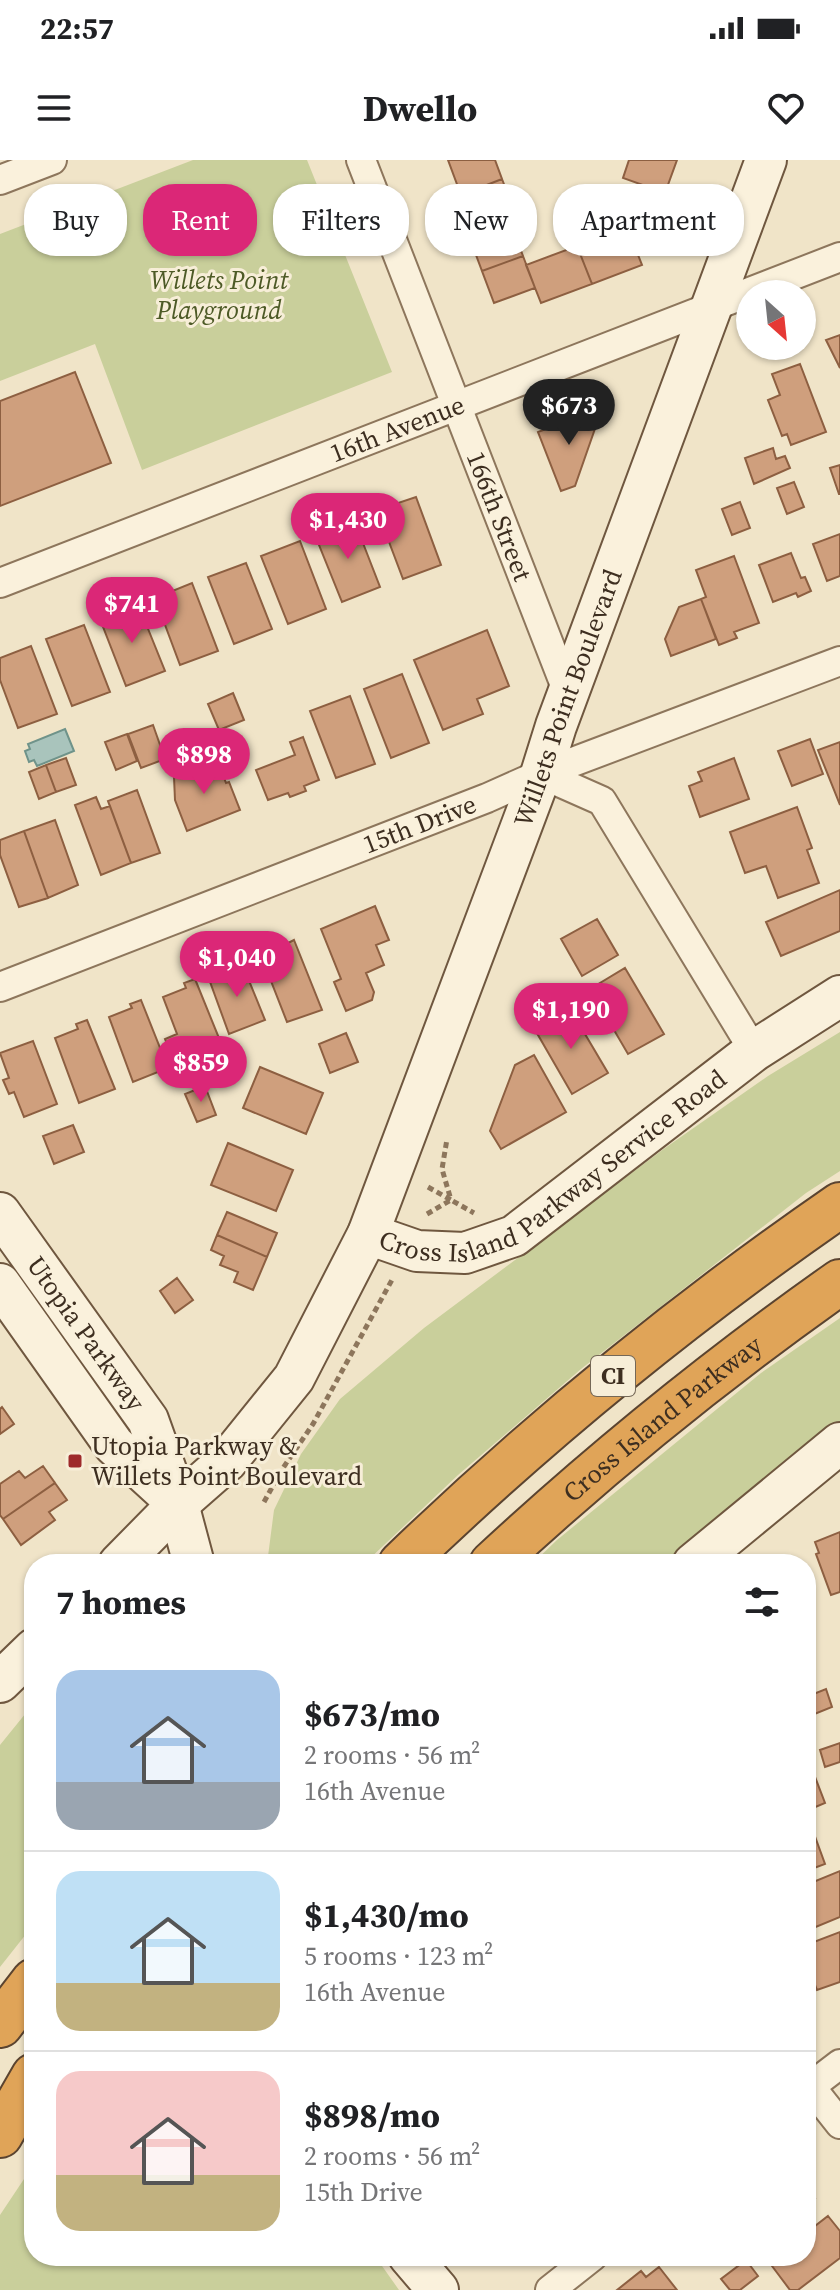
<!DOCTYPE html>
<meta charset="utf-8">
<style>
body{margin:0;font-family:"Source Serif 4",serif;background:#f6f6f6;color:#202124;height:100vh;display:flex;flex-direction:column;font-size:30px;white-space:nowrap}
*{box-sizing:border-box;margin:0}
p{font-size:26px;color:#757577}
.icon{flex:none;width:44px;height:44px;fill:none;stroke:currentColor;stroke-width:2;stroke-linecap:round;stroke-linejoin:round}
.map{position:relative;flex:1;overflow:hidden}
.sheet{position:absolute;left:24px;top:1394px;width:792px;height:712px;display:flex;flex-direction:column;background:#fff;border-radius:32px;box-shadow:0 2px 6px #0004}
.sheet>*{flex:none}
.top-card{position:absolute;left:24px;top:24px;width:792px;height:72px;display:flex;gap:16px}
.needle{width:52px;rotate:153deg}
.controls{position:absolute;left:736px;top:120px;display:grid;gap:16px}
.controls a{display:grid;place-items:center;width:80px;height:80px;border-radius:50%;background:#fff;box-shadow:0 2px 6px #0004;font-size:40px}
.price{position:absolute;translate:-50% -68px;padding:0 18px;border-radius:28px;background:#db2777;color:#fff;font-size:26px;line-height:52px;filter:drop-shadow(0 2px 4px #0008)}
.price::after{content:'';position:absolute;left:50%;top:48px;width:24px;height:18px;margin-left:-12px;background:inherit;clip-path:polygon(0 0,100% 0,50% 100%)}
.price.selected{background:#222;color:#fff}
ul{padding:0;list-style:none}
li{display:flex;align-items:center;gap:24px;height:200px;padding:0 32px}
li+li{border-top:2px solid #e0e0e0}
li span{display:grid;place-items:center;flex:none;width:224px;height:160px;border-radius:24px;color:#555}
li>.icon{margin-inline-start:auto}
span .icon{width:96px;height:96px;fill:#fffc;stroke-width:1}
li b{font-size:34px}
h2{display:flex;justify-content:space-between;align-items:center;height:96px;padding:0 32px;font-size:34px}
.chip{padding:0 28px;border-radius:32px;background:#fff;box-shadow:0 2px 6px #0004;font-size:28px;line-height:72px}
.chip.selected{background:#db2777;color:#fff}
.status{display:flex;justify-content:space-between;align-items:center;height:56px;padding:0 40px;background:#fff;direction:ltr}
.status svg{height:22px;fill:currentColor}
header{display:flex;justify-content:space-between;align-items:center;height:104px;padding:0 32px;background:#fff;font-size:36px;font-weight:700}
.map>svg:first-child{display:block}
.green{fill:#c9cf9b}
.water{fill:#a9c4bc;stroke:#6f938a;stroke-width:2}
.building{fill:#cf9f7d;stroke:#8d5f41;stroke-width:2}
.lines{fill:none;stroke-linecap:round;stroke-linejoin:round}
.street-casing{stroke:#8d765c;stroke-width:32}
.secondary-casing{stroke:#6f573f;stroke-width:44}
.highway-casing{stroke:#5b4430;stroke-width:48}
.path{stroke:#8d765c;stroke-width:5;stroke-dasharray:6 4;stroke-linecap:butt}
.street{stroke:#faf1dc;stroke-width:28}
.secondary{stroke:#faf1dc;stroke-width:40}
.highway{stroke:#e0a458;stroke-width:44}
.poi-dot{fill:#9e2a2b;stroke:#f7eed8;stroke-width:3}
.labels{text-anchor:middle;stroke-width:6;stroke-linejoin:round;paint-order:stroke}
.shield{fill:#f7eed8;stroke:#756857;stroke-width:2}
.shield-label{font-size:24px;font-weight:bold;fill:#3d2e20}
.park-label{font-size:26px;font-style:italic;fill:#4d5a26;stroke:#f7eed8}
.street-label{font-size:26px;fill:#3d2e20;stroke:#f7eed8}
.poi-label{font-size:26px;fill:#3d2e20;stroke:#f7eed8;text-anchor:start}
</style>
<div class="status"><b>22:57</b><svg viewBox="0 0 49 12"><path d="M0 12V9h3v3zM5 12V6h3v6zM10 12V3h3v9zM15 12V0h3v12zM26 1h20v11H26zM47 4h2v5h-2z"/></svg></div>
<header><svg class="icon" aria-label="menu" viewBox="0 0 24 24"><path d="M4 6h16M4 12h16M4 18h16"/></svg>Dwello<svg class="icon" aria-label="heart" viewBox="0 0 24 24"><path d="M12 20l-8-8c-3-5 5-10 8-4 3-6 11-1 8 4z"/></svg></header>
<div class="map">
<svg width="840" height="2130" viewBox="0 0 840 2130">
<rect width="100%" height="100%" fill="#f0e4c8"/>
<path class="green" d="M193 0H307L392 212 142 310 95 184 0 221V74Z
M840 872V1011L806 1033 581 1209 458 1315 364 1404H267L274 1350 301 1294 340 1239 424 1168 665 988 768 916Z
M840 1158V1261L802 1289 665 1404H532L557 1380 761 1213Z
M34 1543V1764L0 1807V1585Z
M34 2004V2096H375L399 2130H0V2055Z"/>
<path class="water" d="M65 569 74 591 37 606 34 600 29 602 25 591 30 589 28 584Z"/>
<path class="building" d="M448 0H495L502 19 461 35Z
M629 0H677L665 33 623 18Z
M502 19 518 61 477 77 461 35Z
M511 64 523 96 482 111 470 79Z
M627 67 642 105 592 124 577 86Z
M577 86 592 124 541 143 526 105Z
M523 96 535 128 494 143 482 111Z
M840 175V208L826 180Z
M800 204 826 272 791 285 787 274 782 276 768 240 780 235 772 214Z
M75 212 111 303 0 346V241Z
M594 250 598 260 575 326 561 331 538 272Z
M773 288 776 299 785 296 790 308 754 324 745 298Z
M840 305V334H839L830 308Z
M794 322 804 347 787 354 777 328Z
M416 337 441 405 403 419 377 350Z
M740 342 750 368 732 375 722 349Z
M354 360 380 427 342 442 315 375Z
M840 374V416L827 421 813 384Z
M300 381 326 449 288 464 261 396Z
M791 393 801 418 805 417 811 431 798 437 796 433 773 442 759 405Z
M734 396 759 463 734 472 737 478 719 485 701 439 706 437 696 410Z
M246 403 272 469 234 484 208 417Z
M192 423 218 491 180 505 155 438Z
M701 439 716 479 671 496 665 479 679 447Z
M138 444 165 511 126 526 100 459Z
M84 465 110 532 72 546 46 479Z
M487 470 509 526 477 539 483 554 443 570 414 500Z
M31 486 57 554 18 568 0 520V498Z
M402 514 429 583 391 598 364 529Z
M233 533 244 560 219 570 208 544Z
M350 536 375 604 336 618 310 551Z
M153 565 165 599 141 608 128 574Z
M127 574 137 601 116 610 105 582Z
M303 577 319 620 304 626 306 631 290 637 288 633 268 640 256 610 295 595 290 582Z
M810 579 823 614 792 626 778 591Z
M840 582V645L818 590Z
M66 598 76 625 56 632 46 605Z
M734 598 749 639 700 657 689 626 702 621 698 612Z
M217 600 226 623 229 622 240 650 187 671 175 640 174 617Z
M46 605 56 632 39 639 29 612Z
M137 630 160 693 131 703 108 641Z
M96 637 101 649 110 646 131 703 101 715 75 645Z
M797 647 812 688 807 690 819 723 778 738 766 706 745 713 730 672Z
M55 660 78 725 48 738 24 671Z
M24 671 48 738 19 747 0 695V680Z
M840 730V771L781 796 766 762Z
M375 746 389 780 376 785 384 805 366 813 374 832 372 840 346 851 334 822 341 819 321 769Z
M597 759 618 795 582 816 561 779Z
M294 780 322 850 287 862 262 798 285 789 284 785Z
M241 801 265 860 229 874 209 819 230 811 229 807Z
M625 808 664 874 628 894 590 829Z
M195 819 223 888 175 904 165 879 177 874 163 837 186 828 184 823Z
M141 840 168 908 133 922 109 857 132 848 130 844Z
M569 847 608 913 572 934 534 868Z
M87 860 115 929 79 943 55 878 78 869 76 864Z
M346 873 358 902 330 913 319 884Z
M33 881 57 944 24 957 14 932 9 934 3 920 9 918 0 893Z
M534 895 566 952 501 989 490 971 515 905Z
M260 907 323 933 306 974 243 948Z
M205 926 216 955 197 962 185 934Z
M73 965 84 992 54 1004 43 976Z
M228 983 293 1010 276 1051 211 1025Z
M227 1052 277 1073 267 1097 217 1075Z
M217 1075 267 1097 253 1130 234 1122 238 1112 220 1105 224 1096 211 1090Z
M177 1118 193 1140 175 1153 160 1131Z
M2 1247 14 1264 0 1274V1249Z
M43 1306 55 1323 3 1359 0 1355V1324L19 1311 25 1318Z
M55 1323 67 1340 49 1352 55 1360 21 1385 3 1359Z
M840 1372V1432L831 1435 816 1394 819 1393 815 1382Z
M806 1471 814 1490 806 1493Z
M826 1529 832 1547 807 1557 806 1537Z
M840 1583V1602L825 1607 820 1590Z
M812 1609 825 1643 806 1651V1611Z
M813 1671 825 1704 806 1711V1674Z
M840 1711V1757L806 1771V1725Z
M840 1772V1822L817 1830 806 1802V1785Z
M806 2026 815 2038 806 2045Z
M828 2056 840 2071V2098L798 2130H790L769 2102 776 2096H806V2073Z
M746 2100 758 2116 740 2130H730L721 2119Z
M659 2107 677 2130H617L641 2111 646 2117Z"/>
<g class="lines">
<g class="street-casing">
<g id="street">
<path id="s1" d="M361 0 568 533"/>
<path d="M0 20 52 0"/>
<path id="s2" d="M0 423 840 97"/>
<path d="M541 614 602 641 754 891"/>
<path id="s3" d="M0 827 487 638 541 614 840 501"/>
<path d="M806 1921 840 1964"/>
<path d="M806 1930 840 1904"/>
<path d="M550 2130 593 2096"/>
</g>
</g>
<g class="secondary-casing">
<g id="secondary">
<path id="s4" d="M0 1053 148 1260 178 1344 194 1404"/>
<path id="s5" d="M368 1074 417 1091 465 1093 514 1076 754 891 840 836"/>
<path d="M0 1124 114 1285 172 1338"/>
<path id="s6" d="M119 1404 178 1344 227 1301 294 1218 368 1074 541 614 556 566 766 0"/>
<path d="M693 1404 840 1283"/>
<path d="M0 1522 34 1489"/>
<path d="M409 2096 438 2130"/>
</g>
</g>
<g class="highway-casing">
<g id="highway">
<path d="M401 1404C537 1273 685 1152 840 1045"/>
<path id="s7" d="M492 1404C602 1302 718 1208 840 1122"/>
<path d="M0 1865 34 1821"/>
<path d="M0 1975 34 1916"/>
</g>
</g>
<path class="path" d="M428 1027 451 1040 442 1009 447 979
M427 1054 451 1040 474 1053
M264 1342 281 1311 313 1264 393 1118"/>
<use href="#street" class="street"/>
<use href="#secondary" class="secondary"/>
<use href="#highway" class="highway"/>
</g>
<rect class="poi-dot" x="67" y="1293" width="16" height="16" rx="4"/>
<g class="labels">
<rect class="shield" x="591" y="1196" width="44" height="40" rx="6"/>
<g class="shield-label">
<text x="613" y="1224">CI</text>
</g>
<g class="park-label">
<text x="219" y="129">Willets Point<tspan x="219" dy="30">Playground</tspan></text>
</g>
<g class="street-label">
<text dy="9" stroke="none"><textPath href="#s2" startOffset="426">16th Avenue</textPath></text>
<text dy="9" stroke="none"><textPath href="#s1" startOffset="382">166th Street</textPath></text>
<text dy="9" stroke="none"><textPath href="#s6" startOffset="990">Willets Point Boulevard</textPath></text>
<text dy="9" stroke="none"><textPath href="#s3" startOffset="450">15th Drive</textPath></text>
<text dy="9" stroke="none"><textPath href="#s5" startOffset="214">Cross Island Parkway Service Road</textPath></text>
<text dy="9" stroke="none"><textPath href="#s4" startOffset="148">Utopia Parkway</textPath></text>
<text dy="9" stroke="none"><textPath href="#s7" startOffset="224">Cross Island Parkway</textPath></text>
</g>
<g class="poi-label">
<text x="91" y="1295">Utopia Parkway &amp;<tspan x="91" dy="30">Willets Point Boulevard</tspan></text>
</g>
</g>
</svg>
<div class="controls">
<a><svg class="needle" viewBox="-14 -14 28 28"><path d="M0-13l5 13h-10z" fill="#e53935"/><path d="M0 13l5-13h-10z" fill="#757577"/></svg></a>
</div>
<b class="price selected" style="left:569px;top:287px">$673</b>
<b class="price" style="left:348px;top:401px">$1,430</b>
<b class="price" style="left:132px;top:485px">$741</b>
<b class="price" style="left:204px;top:636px">$898</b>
<b class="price" style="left:237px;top:839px">$1,040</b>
<b class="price" style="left:571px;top:891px">$1,190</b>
<b class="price" style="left:201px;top:944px">$859</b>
<div class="top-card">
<a class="chip">Buy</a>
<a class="chip selected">Rent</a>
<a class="chip">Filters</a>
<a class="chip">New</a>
<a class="chip">Apartment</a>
</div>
<section class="sheet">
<h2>7 homes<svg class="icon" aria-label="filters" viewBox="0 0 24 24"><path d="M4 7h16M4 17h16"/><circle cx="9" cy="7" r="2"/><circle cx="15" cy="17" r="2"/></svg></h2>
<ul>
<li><span style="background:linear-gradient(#a9c7e8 70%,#9aa5b1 0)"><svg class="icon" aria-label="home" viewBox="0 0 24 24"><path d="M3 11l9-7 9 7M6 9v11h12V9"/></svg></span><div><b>$673/mo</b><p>2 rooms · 56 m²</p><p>16th Avenue</p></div></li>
<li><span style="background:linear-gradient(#bfe0f5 70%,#c2b280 0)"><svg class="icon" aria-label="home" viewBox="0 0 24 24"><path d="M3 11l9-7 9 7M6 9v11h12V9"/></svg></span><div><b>$1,430/mo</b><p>5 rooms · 123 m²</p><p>16th Avenue</p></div></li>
<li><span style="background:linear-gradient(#f6c9c9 65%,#c2b280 0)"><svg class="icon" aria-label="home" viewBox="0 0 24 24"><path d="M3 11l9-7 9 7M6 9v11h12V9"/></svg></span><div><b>$898/mo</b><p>2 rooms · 56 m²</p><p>15th Drive</p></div></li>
</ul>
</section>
</div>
